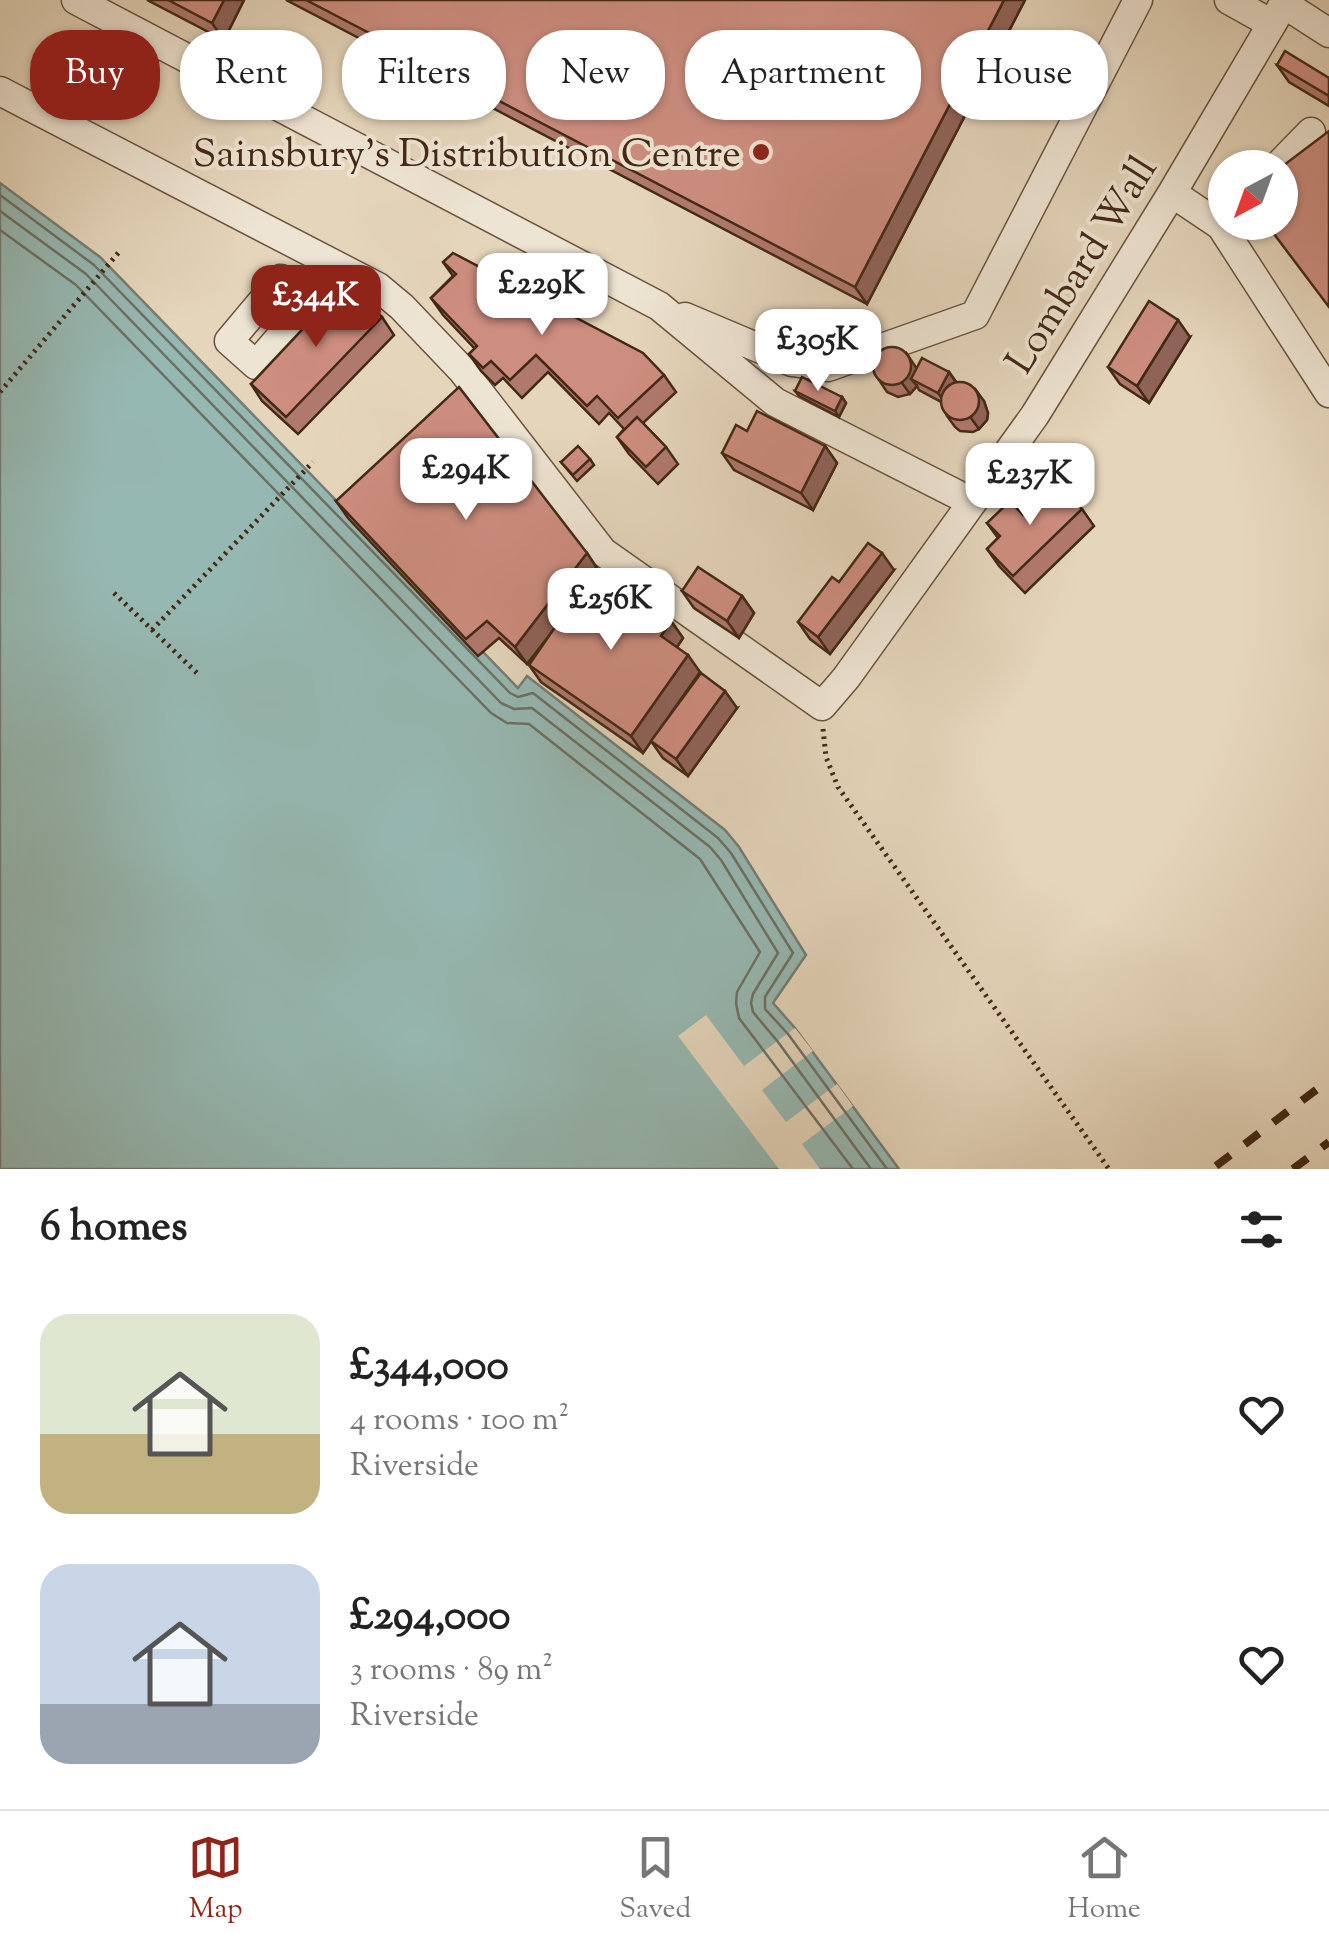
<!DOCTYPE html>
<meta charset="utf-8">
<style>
body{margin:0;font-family:"Sorts Mill Goudy",serif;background:#f2f2f2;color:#222;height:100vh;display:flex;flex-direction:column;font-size:38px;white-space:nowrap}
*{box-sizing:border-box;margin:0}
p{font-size:32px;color:#767676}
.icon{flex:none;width:55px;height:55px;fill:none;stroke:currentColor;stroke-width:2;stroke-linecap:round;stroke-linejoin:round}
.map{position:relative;height:1169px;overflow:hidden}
.details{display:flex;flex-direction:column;background:#fff;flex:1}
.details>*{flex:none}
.guide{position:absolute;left:30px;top:30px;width:1270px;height:90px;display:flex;gap:20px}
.needle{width:65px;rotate:221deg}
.controls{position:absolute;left:1208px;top:150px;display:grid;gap:20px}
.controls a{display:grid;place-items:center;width:90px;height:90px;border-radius:50%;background:#fff;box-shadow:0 2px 8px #0004;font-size:50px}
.price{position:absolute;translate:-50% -85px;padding:0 22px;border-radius:20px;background:#fff;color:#222;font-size:32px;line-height:65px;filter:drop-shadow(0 2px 5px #0008)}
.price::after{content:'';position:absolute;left:50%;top:60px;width:30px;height:22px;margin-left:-15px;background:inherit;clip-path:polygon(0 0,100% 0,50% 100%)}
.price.on{background:#8f2418;color:#fff}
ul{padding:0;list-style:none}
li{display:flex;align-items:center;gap:30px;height:250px;padding:0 40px}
li span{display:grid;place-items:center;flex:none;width:280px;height:200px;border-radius:30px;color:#555}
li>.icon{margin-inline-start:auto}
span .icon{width:120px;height:120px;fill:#fffc;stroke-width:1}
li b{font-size:42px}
h2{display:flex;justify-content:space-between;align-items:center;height:120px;padding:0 40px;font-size:42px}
.tag{padding:0 35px;border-radius:40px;background:#fff;box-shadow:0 2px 8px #0004;font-size:35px;line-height:90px}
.tag.on{background:#8f2418;color:#fff}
.menu{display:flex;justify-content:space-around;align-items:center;height:140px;border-top:2px solid #e0e0e0;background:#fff;font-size:28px;color:#767676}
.menu a{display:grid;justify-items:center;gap:5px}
.menu .on{color:#8f2418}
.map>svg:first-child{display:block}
.water{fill:#96b8b2;stroke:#747e74;stroke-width:2.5}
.pier{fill:#e5d5bb}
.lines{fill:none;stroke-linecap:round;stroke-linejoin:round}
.shore{stroke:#6c7064;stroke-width:2.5}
.minor-casing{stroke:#6b533f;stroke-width:31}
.path{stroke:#422816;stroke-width:5;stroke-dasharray:2.5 5;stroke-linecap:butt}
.minor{stroke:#eee4d3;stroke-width:28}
.rail{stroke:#422816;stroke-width:8;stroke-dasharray:18 18;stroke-linecap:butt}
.wall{fill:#b0796d;stroke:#422816;stroke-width:2.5}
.shaded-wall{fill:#906359;stroke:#422816;stroke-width:2.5}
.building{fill:#cd8d7f;stroke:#422816;stroke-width:2.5}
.poi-dot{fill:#8f2418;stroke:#eee4d3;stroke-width:4}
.labels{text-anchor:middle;stroke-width:8;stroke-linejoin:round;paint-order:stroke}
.poi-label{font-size:40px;fill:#422816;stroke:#eee4d3;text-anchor:end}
.street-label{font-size:40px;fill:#422816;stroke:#eee4d3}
</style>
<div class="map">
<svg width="1329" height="1169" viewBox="0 0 1329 1169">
<rect width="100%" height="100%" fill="#e5d5bb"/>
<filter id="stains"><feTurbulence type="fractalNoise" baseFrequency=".002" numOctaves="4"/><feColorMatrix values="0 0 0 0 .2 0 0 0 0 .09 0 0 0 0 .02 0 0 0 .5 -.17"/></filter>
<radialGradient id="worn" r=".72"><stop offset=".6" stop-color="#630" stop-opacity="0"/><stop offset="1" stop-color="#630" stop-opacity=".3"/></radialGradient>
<path class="water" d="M0 183 100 257 518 688 527 676 725 830 739 847 806 955 773 1003 795 1028 899 1169H0Z"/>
<path class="pier" d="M706 1015 744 1066 795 1028 813 1051 762 1090 786 1122 837 1084 853 1106 802 1144 820 1169H779L678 1036Z"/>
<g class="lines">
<path class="shore" d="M0 195 94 265 510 693 518 697 533 693 718 838 731 853 793 953 765 997V1009L788 1034 887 1169
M0 211 86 274 501 703 514 709 532 708 710 847 721 860 778 953 753 994 751 1003 753 1012 778 1042 871 1169
M0 230 76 285 491 713 507 723 529 724 700 859 760 952 737 992 736 1003 739 1018 853 1169"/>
<g class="minor-casing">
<path id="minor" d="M76 0 659 306 775 402 972 502
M1229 0 1272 24
M1284 4 1329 33
M0 91 378 287 402 307 462 370 603 552 822 706 846 678 1035 415 1172 193 1286 0
M1276 168 1311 132
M1172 193 1221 226 1225 221
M1221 226 1329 393
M309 300 281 279 229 341 256 365 303 311 309 300 323 260
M685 317 792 362 828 367 975 315 1138 0"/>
</g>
<path class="path" d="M0 392 119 252
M114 593 200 676
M152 630 313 462
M823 729 826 757 838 787 1109 1169"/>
<use href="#minor" class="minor"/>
<path class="rail" d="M1216 1166 1329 1080
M1293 1169 1329 1142"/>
</g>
<path class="wall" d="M147 0H244L224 40Z
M286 0H1025L867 304Z
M1277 65 1329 78V106L1289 82Z
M443 262 664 375 676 392 643 423 666 447 678 464 658 484 629 454 617 437 624 429 609 413 599 424 548 372 522 398 503 378 495 385 481 371 469 354 475 349 443 315 431 298 453 276Z
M382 317 394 335 298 434 262 401 251 384Z
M1190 337 1149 403 1120 384 1108 367Z
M917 368 949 372 957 383 984 401 988 413 987 420 979 429 973 432 960 431 955 427 947 416 941 402 919 390 917 386 910 394 898 397 887 392 879 380Z
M795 391 842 397 846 403 839 417 799 396Z
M747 431 825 446 837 463 813 510 734 470 722 453Z
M590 459 594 465 577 481 561 462Z
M336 501 587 553 598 571 671 621 683 638 677 647 700 672 653 739 737 708 688 776 663 758 651 741 643 753 541 682 529 665 559 623 527 664 499 638 478 656 348 518Z
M1082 509 1094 526 1025 593 999 566 987 549 998 538 987 523 1023 515Z
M894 570 830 654 810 639 798 622 839 582Z
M682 591 742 596 754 613 739 638 694 608Z"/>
<path class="shaded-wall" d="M224 0H244L224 40 212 23Z
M1004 0H1025L867 304 855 287Z
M1178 320 1190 337 1149 403 1137 386Z
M907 354 919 372 911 379 917 386 910 394 902 383Z
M949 372 957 384 946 404 938 393Z
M976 390 984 401 988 413 987 420 979 429 971 418Z
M842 397 846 403 839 417 835 411Z
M825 446 837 463 813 510 801 493Z
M1050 455 1054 461 1047 470 1043 464Z
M587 553 599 571 527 664 515 647Z
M882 553 894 570 830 654 818 637Z
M742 596 754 613 739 638 727 621Z
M671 621 683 638 673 653 661 636Z
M688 655 700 672 643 753 631 736Z
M725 691 737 708 688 776 676 759Z"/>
<path class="building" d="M168 0H224L212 23Z
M306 0H1004L855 287Z
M1285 51 1329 78V96L1277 65Z
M1329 131V307L1265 222H1280V168Z
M453 253 643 353 664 375 618 418 597 396 587 406 536 355 510 380 491 361 483 368 469 354 477 346 431 298 456 274 443 262Z
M346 283 382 317 286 417 251 384Z
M1149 301 1178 320 1137 386 1108 367Z
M873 366a19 19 0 1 1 38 0a19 19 0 1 1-38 0Z
M922 358 949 372 938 393 911 379Z
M802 377 842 397 835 411 795 391Z
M941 401a19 19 0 1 1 38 0a19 19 0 1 1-38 0Z
M459 387 587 553 515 647 487 621 466 639 336 501Z
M757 411 825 446 801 493 722 453 736 425 747 431Z
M637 417 666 447 646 467 617 437Z
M578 446 590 459 573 475 561 462Z
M1041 448 1050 455 1043 464 1035 458Z
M1055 483 1082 509 1013 576 987 549 1000 536 987 523 1010 501 1023 515Z
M868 543 882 553 818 637 798 622 832 577 839 582Z
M698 567 742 596 727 621 682 591Z
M595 569 671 621 661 636 688 655 631 736 529 665Z
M701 673 725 691 676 759 651 741Z"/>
<circle class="poi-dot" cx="761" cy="152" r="10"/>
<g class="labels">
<g class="poi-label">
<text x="741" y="166">Sainsbury's Distribution Centre</text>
</g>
<g class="street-label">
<text transform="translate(1080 264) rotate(-58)" y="14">Lombard Wall</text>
</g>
</g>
<rect width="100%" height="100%" filter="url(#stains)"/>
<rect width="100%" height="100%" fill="url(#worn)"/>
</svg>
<div class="controls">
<a><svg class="needle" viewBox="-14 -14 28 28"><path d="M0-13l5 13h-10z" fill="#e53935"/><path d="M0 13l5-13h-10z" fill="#767676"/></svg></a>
</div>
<b class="price" style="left:542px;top:338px">£229K</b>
<b class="price on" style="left:316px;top:350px">£344K</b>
<b class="price" style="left:818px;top:394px">£305K</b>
<b class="price" style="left:466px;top:523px">£294K</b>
<b class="price" style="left:1030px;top:528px">£237K</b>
<b class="price" style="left:611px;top:653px">£256K</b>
<div class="guide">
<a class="tag on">Buy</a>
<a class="tag">Rent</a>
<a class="tag">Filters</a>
<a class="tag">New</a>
<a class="tag">Apartment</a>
<a class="tag">House</a>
</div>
</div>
<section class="details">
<h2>6 homes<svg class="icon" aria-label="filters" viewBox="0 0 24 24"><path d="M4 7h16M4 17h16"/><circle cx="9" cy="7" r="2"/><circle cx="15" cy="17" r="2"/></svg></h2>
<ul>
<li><span style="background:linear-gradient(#dfe7d0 60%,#c2b280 0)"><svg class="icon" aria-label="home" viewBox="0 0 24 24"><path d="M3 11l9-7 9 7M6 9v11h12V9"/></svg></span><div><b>£344,000</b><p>4 rooms · 100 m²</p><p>Riverside</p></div><svg class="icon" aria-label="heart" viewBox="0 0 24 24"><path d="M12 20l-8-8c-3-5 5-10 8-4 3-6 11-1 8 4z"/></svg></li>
<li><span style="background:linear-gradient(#c9d6e8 70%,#9aa5b1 0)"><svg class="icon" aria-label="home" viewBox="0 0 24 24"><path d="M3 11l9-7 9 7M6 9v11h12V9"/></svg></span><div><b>£294,000</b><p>3 rooms · 89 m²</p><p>Riverside</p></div><svg class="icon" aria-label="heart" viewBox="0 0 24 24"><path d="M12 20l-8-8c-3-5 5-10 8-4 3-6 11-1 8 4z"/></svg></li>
</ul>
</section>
<nav class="menu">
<a class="on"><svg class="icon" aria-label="map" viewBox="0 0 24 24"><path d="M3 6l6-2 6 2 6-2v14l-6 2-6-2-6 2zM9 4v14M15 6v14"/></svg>Map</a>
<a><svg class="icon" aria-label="saved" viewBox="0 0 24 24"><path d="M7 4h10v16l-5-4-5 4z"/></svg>Saved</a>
<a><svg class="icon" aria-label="home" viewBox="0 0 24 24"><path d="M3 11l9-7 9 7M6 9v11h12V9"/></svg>Home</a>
</nav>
